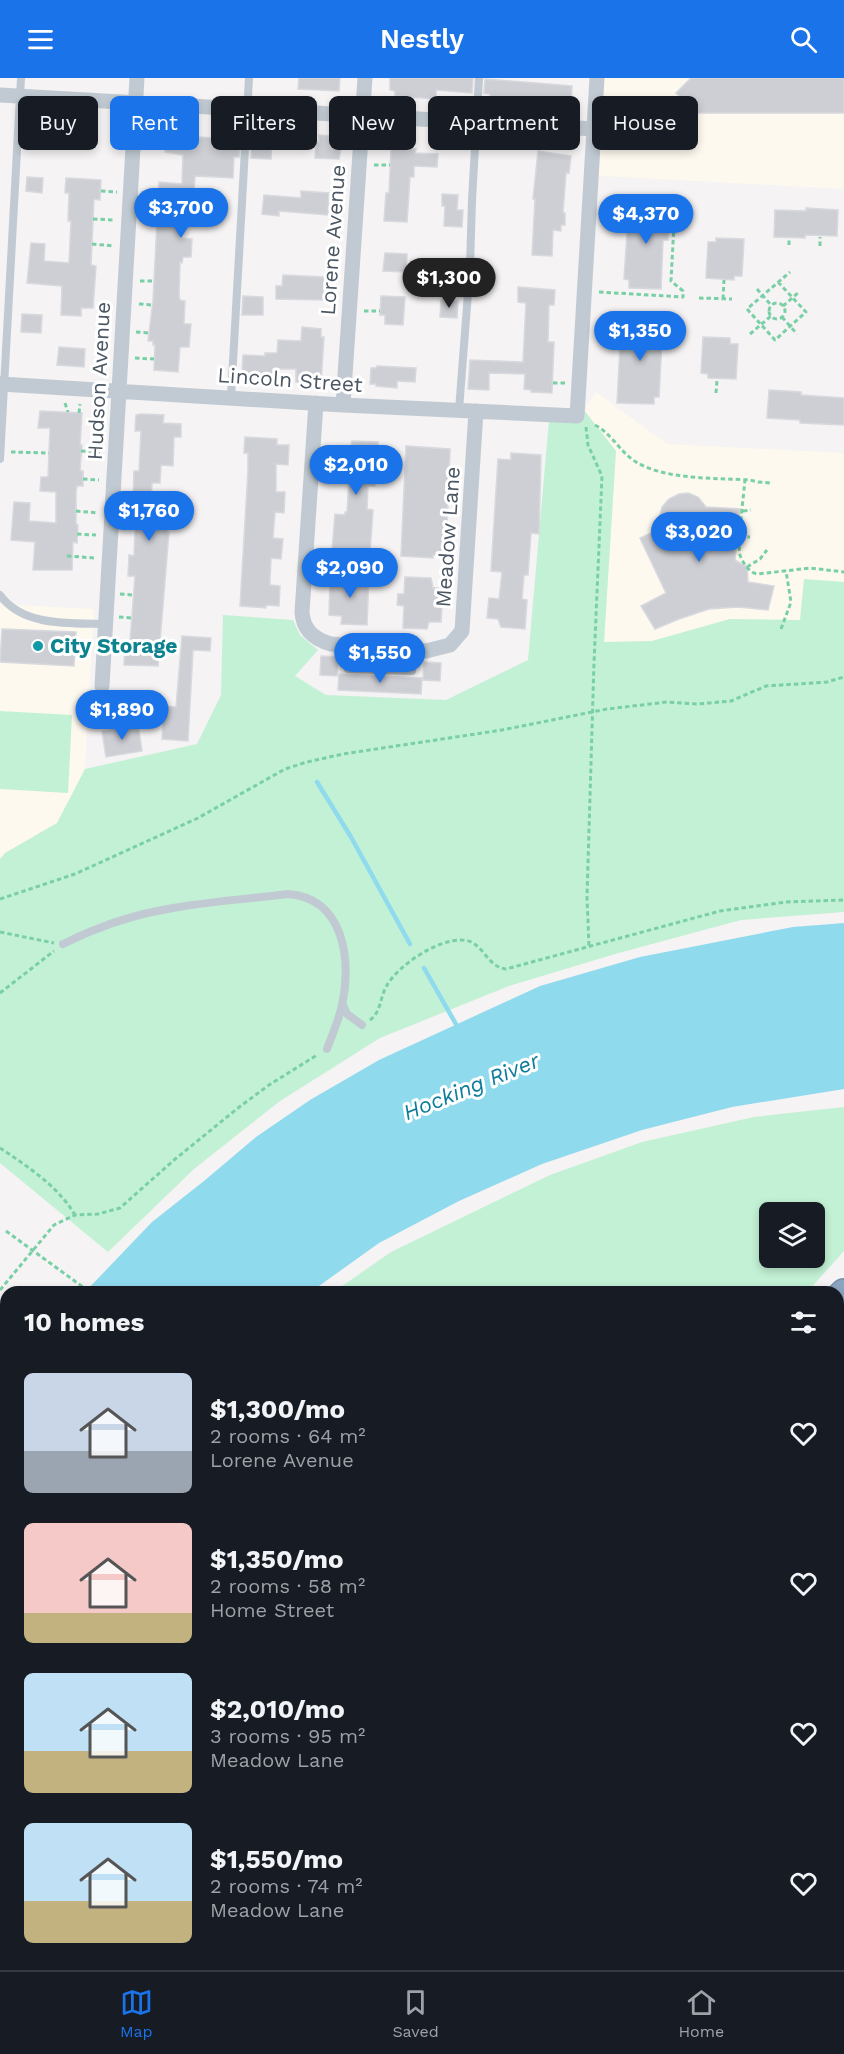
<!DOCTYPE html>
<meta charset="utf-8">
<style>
body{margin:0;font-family:"Work Sans",sans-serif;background:#20242c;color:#f1f3f6;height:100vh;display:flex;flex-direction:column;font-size:22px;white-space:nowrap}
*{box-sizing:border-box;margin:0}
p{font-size:20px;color:#9ea1a6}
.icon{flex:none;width:33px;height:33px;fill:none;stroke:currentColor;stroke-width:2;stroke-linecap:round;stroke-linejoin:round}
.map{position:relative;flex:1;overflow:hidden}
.side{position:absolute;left:0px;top:1208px;width:844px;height:686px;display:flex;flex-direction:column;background:#171b24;border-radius:18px 18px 0 0;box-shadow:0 3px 9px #0003}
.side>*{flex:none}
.banner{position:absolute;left:18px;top:18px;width:808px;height:54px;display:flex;gap:12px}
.tools{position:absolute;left:759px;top:1124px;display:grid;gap:12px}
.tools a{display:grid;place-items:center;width:66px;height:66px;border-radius:9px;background:#171b24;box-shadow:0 3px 9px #0003;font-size:30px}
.price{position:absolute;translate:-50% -51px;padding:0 14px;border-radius:21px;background:#1a73e8;color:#fff;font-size:20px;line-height:39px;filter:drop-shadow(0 2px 3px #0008)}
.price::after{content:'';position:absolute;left:50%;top:36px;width:18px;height:14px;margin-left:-9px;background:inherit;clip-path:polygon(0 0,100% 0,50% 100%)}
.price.current{background:#222;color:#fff}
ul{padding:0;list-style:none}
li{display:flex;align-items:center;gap:18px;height:150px;padding:0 24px}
li span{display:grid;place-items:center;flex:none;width:168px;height:120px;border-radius:9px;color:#555}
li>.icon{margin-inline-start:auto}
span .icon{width:72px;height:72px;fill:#fffc;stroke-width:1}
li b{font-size:26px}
h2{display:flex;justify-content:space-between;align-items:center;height:72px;padding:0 24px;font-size:26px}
.tag{padding:0 21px;border-radius:9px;background:#171b24;box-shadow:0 3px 9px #0003;font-size:21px;line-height:54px}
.tag.current{background:#1a73e8;color:#fff}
header{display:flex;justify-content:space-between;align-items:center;height:78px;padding:0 24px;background:#1a73e8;color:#fff;font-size:27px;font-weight:600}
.dock{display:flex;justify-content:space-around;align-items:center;height:84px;border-top:2px solid #363941;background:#171b24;font-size:16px;color:#9ea1a6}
.dock a{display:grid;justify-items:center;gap:3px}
.dock .current{color:#1a73e8}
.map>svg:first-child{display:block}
.commercial{fill:#fdf9ef}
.green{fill:#c3f1d5;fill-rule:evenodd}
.water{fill:#90daee}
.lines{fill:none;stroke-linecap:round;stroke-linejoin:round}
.stream{stroke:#90daee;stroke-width:4.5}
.building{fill:#cdcfd5;stroke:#d7d9de;stroke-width:1.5}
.motorway-casing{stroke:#7690ad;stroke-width:30}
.path{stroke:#7ad0a6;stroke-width:3;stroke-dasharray:4.5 3;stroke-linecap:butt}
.service{stroke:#c1cad2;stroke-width:8}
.minor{stroke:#c1cad2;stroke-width:15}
.tertiary{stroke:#c1cad2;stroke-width:20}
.secondary{stroke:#c1cbd6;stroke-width:21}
.motorway{stroke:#8ba5c1;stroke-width:27}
.culture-dot{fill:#0f9aa8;stroke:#fff;stroke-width:2}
.labels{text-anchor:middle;stroke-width:6;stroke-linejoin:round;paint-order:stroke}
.street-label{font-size:21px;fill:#4a5661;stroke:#fff}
.culture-label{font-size:21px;font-weight:bold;fill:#0d838f;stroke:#fff;text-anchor:start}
.water-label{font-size:22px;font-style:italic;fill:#0c7c9b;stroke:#fff}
</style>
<header><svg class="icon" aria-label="menu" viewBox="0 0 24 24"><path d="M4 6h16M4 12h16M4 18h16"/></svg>Nestly<svg class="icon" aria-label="search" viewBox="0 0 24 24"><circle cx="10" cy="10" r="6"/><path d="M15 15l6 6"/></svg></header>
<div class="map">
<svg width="844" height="1892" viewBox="0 0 844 1892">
<rect width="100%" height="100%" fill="#f5f3f3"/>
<path class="commercial" d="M591 0H844V111L585 97Z
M596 314 667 366 844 375V504L804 502 800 542 730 541 652 563 604 564 616 373 584 332Z
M0 526 94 531 85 691 57 745 5 775 0 781Z"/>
<path class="green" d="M584 332 616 373 604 564 652 563 730 541 800 542 804 501 844 504V834L741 842 615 876 509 908 380 960 280 1023 194 1091 108 1174 0 1085V781L5 775 57 745 85 691 197 666 221 617 223 537 293 542 300 557 318 572 295 598 326 617 446 622 528 582 549 342Z
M0 633 72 637 68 715 0 711Z
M844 1029V1173L808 1213H335L391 1174 550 1097 642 1064 754 1039ZM770 1134H814V1179H770Z
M6 1741V1856L0 1872V1760Z
M844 1771V1892H603L613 1887H838V1773Z"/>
<path class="water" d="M844 845V1011L732 1029 642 1052 542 1086 459 1123 379 1165 312 1213H86L152 1144 204 1103 256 1059 310 1022 379 982 540 908 640 879 793 849Z
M6 1303V1720L0 1737V1310Z"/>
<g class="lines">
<path class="stream" d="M317 704 351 759 410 866
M424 890 457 948"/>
</g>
<path class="building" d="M299 0H340L339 13 298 11Z
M390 0H473L472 15 436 12V21L395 18V13L390 12Z
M691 0H844V35H697L676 15Z
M485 1 572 8 571 29 538 27V24L490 21V16L484 15Z
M56 46 97 48 95 69 71 68V63L56 62Z
M212 56 240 58 239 79H234L233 100 195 98 193 127 182 126 180 160 192 161 191 179H183L182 185 180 184 179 218 180 222 185 223 184 246H191L189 269H180L178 294 154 292 155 267H153V263H148L153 223 159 104 182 106 183 77 165 74 166 59H173V57L212 60Z
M319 57 343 59 339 81 315 80 316 64H319Z
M254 58 272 59 271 81 251 80 252 59Z
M398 69 416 71 415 75 438 76 437 89 414 88V99H410L407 144 384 143 386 115H389L391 71H398Z
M538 73 571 78 569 95 566 94 563 135H565V147H561V153L553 152 552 178 532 177 535 121H533Z
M27 99 43 100 42 115 26 113Z
M66 100 101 102 100 122 94 121 91 187 96 188 93 230H81V238L61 237 62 208 27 205 31 165 45 166 44 183 69 185 71 143H68L69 115H65Z
M301 113 329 115 328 137 279 133V138L262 136 264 117 301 120Z
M442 116 458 117 457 132H463L462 149 444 148 445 128H442Z
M629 125 665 127 664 135H670L668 162H663L661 211 629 210V202L624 201Z
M806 130 838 132 837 158 805 157V160L774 159 775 132 806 133Z
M716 160 744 161 742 198H734V202L706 200 708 164H716Z
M385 175 407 176 406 194 383 193Z
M417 194H432V207H417Z
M283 197 324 199V222L276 221V208H282Z
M518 209 555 212 554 227H549L548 264H554L552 315 531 314V312L524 311 525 296 489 295V312L468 311 470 282 523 284 526 225 518 224Z
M243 218 263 219V237H242Z
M381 218 405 219 403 247 385 246V237H380Z
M441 222 458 223 457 240 440 239Z
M22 236 42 237 41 255 21 254Z
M627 242 663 243 659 319H654V326L617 325 621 249H627Z
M302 249 321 251V259H324L321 305 296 304V291H273V299L242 297 243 277 265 278V275H277L278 262 301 263Z
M703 259 730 260V266H738L736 301 708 300V296L701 295Z
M59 269 85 271 84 289 57 287Z
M377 288 416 290 415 304 397 303V310L376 308V306H370L371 290H376Z
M769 312 801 314V317L844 320V347L800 345V342L767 340Z
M40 333 82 335 80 367H82L80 393H83V408H77L76 414V446L78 447 77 465 73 464 72 492H33L35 464 11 462 14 424 30 425 29 443 56 445V414L40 413 41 399H48L50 350H38Z
M142 336 164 337 163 345 181 346V359H174L173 388 161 387 160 405H152L150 440H152V443L167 444V454H169L158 588 124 587 125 564H130L135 498H128L129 477 134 478 135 451V438L130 437V422H133L134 393H139L141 353H135L136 337Z
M245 359 277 361V367H289L288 387 276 386V414H285L284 435 275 434 273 460 283 461 281 481 271 480 270 503V507L280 508 279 528 266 527V530L240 528 248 393V375H244Z
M352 363 378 364 377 382H382L381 399 375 398V408H368L367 431 373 432 370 475 332 473 335 436 345 437V434H347L349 404H336L338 370 348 371V368H351Z
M406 368 450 371 447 450H445L444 477H433V480L401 478Z
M511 375 541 377 539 456 531 455 528 497H524L522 521 527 522 525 551 501 549 498 541 487 540 489 520 499 521 502 494 491 493 498 381 511 382Z
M688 415 698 419 706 429 740 431 735 482 747 489 748 504 774 508 768 532 738 529 709 531 679 541 655 551 641 528 666 515 640 460 660 451V437L662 429 669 421 679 416Z
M343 496 369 497 367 547 341 546 342 538 329 537 330 502 340 503V499H343Z
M405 499 431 500 433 510H443L441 544H429L427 551 403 550 404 528 397 527 398 516H404Z
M2 551 76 554 74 588 0 584Z
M182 558 211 560 210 573 193 572 188 663 162 661 164 628 176 629Z
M321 578 338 579 337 598 320 597Z
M424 584 441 585 440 603 423 602Z
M339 596 422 600 421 616 338 612Z
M138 647 142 673 106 679 102 653Z"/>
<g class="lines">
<g class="motorway-casing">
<path id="motorway" d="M838 1221 844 1215
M838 1305 844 1302
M838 1360 844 1356
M838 1640 844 1633
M838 1725 844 1720
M178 1892 182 1887
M251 1892 254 1887
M541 1892 552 1887"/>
</g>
<path class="path" d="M374 87H390
M101 113 117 114
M93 141 115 142
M92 166 114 168
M789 167V161
M820 168V159
M140 203H153
M778 204 806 234 775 262 747 231 790 194
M757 211 771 227
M599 214 683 219V213L671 203 675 127
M699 220 732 221
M723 221 724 202
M769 233a8 8 0 1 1 16 0a8 8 0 1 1-16 0Z
M139 226 152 227
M783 228 799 214
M364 233H380
M782 239 797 256
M136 254 149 255
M750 256 771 238
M135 280 154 281
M553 305H566
M716 315 717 302
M65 325 68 334
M79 335 80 326
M595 347C612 356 620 374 636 384 666 402 716 400 750 402L758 404 770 405
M586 349 588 367 602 398 594 585 587 819 589 869
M81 373 100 374
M11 374 49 375
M83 401 99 402
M745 401C744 415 737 467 740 477 743 485 749 495 758 496L810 490 844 494
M76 433 98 435
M743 433 751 432
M77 456 96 457
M740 459H750
M67 478 95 480
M747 489 760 481 767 472
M120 516 133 517
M119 539 132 540
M781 551 791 524 786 493
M0 821 75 796 198 740 285 691 307 684 343 676 502 652 607 631 667 624 698 626 731 623 766 608 827 604 844 599
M0 854 54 865
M0 915 54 873
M370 942C381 934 380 920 386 909 397 888 437 861 462 862 483 862 486 889 506 891L720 833 786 824 844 822
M0 1070C27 1088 58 1108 75 1137
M6 1153 87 1212
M0 1212 54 1147 75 1137 98 1136 120 1130 174 1082 238 1030 269 1007 317 977
M0 1781 6 1761"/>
<path class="service" d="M231 319 249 0
M459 332 470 189 472 122 479 0
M0 381 21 0
M0 517C23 549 71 545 106 546
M350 568 348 591 412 593 413 572
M63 866C74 861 85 855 97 851 156 826 225 824 288 816 344 820 352 882 342 927 339 942 332 957 327 971
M343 927 347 936 362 947"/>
<path class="minor" d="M0 17 594 51
M0 306 343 327 577 338 597 0
M316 325 302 534C303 552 314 561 331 566L426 573 450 567 462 553 476 333
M343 327 365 0
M102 608 137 0"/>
<path class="tertiary" d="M20 1892 21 1887"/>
<path class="secondary" d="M0 1378 6 1384"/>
<use href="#motorway" class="motorway"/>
</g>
<circle class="culture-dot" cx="38" cy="568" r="6"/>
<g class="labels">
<g class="street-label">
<text transform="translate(333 162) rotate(-86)" y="7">Lorene Avenue</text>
<text transform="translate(290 302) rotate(4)" y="7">Lincoln Street</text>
<text transform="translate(99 303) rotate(-87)" y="7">Hudson Avenue</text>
<text transform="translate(448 459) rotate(-86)" y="7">Meadow Lane</text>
</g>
<g class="culture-label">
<text x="50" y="575">City Storage</text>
</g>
<g class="water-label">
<text transform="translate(471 1008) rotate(-22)" y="8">Hocking River</text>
</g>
</g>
</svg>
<div class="tools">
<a><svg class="icon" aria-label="layers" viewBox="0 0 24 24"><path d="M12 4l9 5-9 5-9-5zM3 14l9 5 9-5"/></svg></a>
</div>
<b class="price" style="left:181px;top:161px">$3,700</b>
<b class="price" style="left:646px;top:167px">$4,370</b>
<b class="price current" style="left:449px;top:231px">$1,300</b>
<b class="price" style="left:640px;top:284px">$1,350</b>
<b class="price" style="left:356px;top:418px">$2,010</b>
<b class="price" style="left:149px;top:464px">$1,760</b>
<b class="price" style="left:699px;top:485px">$3,020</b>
<b class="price" style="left:350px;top:521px">$2,090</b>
<b class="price" style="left:380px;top:606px">$1,550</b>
<b class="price" style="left:122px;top:663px">$1,890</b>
<div class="banner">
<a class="tag">Buy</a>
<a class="tag current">Rent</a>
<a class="tag">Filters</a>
<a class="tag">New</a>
<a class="tag">Apartment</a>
<a class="tag">House</a>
</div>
<section class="side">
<h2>10 homes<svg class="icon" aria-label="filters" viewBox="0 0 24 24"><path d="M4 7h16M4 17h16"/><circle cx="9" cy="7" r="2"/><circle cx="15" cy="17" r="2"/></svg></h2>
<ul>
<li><span style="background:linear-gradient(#c9d6e8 65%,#9aa5b1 0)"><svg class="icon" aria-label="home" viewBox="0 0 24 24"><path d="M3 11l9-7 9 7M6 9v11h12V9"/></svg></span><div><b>$1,300/mo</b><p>2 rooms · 64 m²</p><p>Lorene Avenue</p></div><svg class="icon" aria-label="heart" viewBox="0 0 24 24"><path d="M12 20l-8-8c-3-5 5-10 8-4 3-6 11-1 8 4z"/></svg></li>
<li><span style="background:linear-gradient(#f6c9c9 75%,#c2b280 0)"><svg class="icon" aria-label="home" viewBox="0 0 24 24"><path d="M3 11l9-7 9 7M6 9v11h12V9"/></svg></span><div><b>$1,350/mo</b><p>2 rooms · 58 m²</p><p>Home Street</p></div><svg class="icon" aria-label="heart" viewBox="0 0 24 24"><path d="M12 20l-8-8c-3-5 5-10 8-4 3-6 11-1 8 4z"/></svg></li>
<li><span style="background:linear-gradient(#bfe0f5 65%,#c2b280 0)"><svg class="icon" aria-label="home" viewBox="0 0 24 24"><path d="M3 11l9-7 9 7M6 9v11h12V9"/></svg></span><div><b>$2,010/mo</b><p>3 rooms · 95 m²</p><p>Meadow Lane</p></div><svg class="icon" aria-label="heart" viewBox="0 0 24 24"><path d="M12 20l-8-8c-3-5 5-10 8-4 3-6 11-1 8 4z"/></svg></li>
<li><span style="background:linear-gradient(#bfe0f5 65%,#c2b280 0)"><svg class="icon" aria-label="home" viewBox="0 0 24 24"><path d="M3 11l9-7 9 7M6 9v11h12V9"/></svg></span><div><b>$1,550/mo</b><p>2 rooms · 74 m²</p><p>Meadow Lane</p></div><svg class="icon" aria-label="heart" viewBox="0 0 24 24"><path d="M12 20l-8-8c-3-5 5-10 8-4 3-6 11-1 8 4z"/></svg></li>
</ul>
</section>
</div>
<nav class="dock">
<a class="current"><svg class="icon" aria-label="map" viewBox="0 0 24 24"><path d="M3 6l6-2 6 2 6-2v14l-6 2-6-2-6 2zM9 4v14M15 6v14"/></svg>Map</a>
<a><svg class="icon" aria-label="saved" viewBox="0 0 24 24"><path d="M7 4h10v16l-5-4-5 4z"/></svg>Saved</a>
<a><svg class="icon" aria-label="home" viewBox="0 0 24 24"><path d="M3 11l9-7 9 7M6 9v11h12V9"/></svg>Home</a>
</nav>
